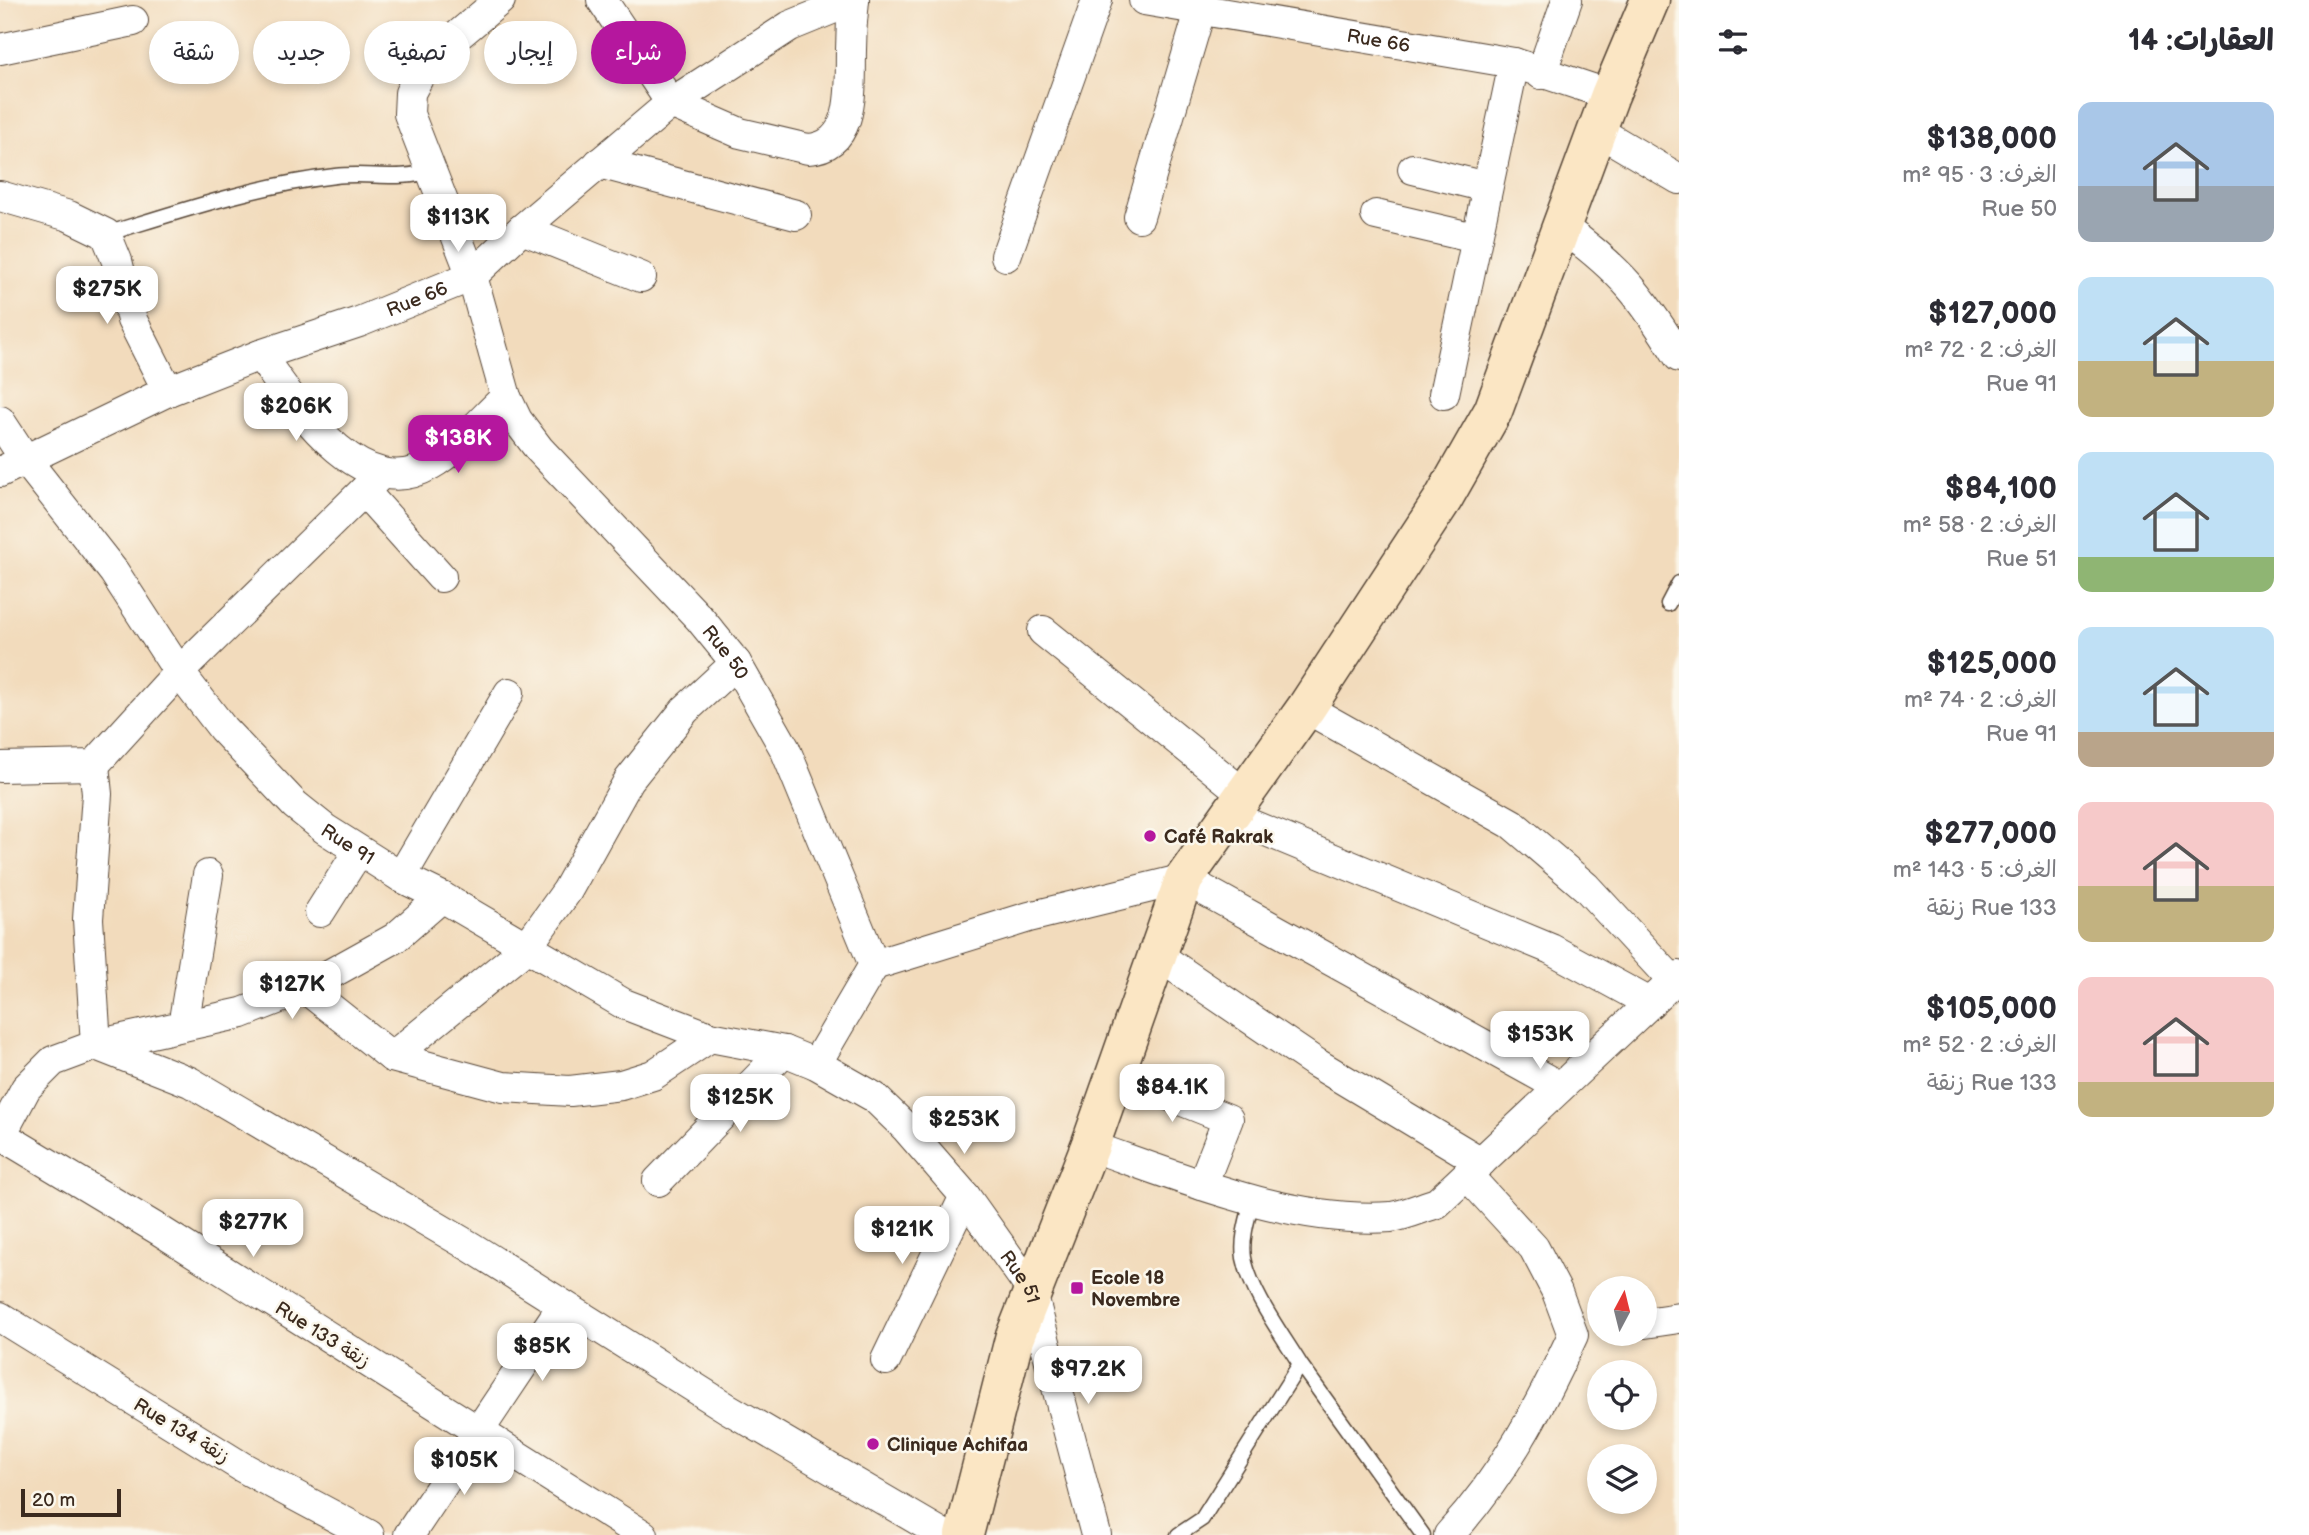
<!DOCTYPE html>
<html lang="ar">
<meta charset="utf-8">
<style>
body{margin:0;font-family:"Balsamiq Sans","Playpen Sans Arabic",sans-serif;background:#f2f2f3;color:#2b2b33;direction:rtl;height:100vh;display:flex;flex-direction:column;font-size:26px;white-space:nowrap}
*{box-sizing:border-box;margin:0}
p{font-size:23px;color:#7c7c81}
.icon{flex:none;width:38px;height:38px;fill:none;stroke:currentColor;stroke-width:2;stroke-linecap:round;stroke-linejoin:round}
.map{position:relative;flex:1;overflow:hidden;direction:ltr}
.sheet{display:flex;flex-direction:column;background:#fff;width:630px}
.sheet>*{flex:none}
.top-card{position:absolute;left:21px;top:21px;width:665px;height:63px;direction:rtl;display:flex;gap:14px}
.needle{width:46px;rotate:7deg}
.fabs{position:absolute;left:1587px;top:1276px;display:grid;gap:14px}
.fabs a{display:grid;place-items:center;width:70px;height:70px;border-radius:50%;background:#fff;box-shadow:0 4px 10px #0003;font-size:35px}
.scale{position:absolute;left:21px;bottom:18px;width:100px;box-sizing:border-box;padding-left:7px;border:4px solid #3b2a1e;border-top:0;font-size:19px;line-height:24px;white-space:nowrap;color:#3b2a1e;-webkit-text-stroke:5px #fbf7ec;paint-order:stroke}
.price{position:absolute;translate:-50% -60px;padding:0 16px;border-radius:14px;background:#fff;color:#222;font-size:23px;line-height:46px;filter:drop-shadow(0 2px 4px #0008)}
.price::after{content:'';position:absolute;left:50%;top:42px;width:21px;height:16px;margin-left:-10px;background:inherit;clip-path:polygon(0 0,100% 0,50% 100%)}
.price.on{background:#b5179e;color:#fff}
ul{padding:0;list-style:none}
li{display:flex;align-items:center;gap:21px;height:175px;padding:0 35px}
li span{display:grid;place-items:center;flex:none;width:196px;height:140px;border-radius:14px;color:#555}
li>.icon{margin-inline-start:auto}
span .icon{width:84px;height:84px;fill:#fffc;stroke-width:1}
li b{font-size:30px}
h2{display:flex;justify-content:space-between;align-items:center;height:84px;padding:0 35px;font-size:30px}
.chip{padding:0 24px;border-radius:32px;background:#fff;box-shadow:0 4px 10px #0003;font-size:24px;line-height:63px}
.chip.on{background:#b5179e;color:#fff}
main{display:flex;flex:1;min-height:0}
.map>svg:first-child{display:block}
.lines{fill:none;stroke-linecap:round;stroke-linejoin:round}
.lane-casing{stroke:#564536;stroke-width:17}
.street-casing{stroke:#564536;stroke-width:32}
.secondary-casing{stroke:#564536;stroke-width:41}
.lane{stroke:#fff;stroke-width:14}
.street{stroke:#fff;stroke-width:30}
.secondary{stroke:#fbe6c4;stroke-width:38}
.poi-dot{fill:#b5179e;stroke:#fbf7ec;stroke-width:2.5}
.labels{text-anchor:middle;stroke-width:5;stroke-linejoin:round;paint-order:stroke}
.street-label{font-size:19px;fill:#3b2a1e;stroke:#fbf7ec}
.poi-label{font-size:19px;font-weight:bold;fill:#3b2a1e;stroke:#fbf7ec;text-anchor:start}
</style>
<main>
<section class="sheet">
<h2>العقارات: 14<svg class="icon" aria-label="filters" viewBox="0 0 24 24"><path d="M4 7h16M4 17h16"/><circle cx="9" cy="7" r="2"/><circle cx="15" cy="17" r="2"/></svg></h2>
<ul>
<li><span style="background:linear-gradient(#a9c7e8 60%,#9aa5b1 0)"><svg class="icon" aria-label="home" viewBox="0 0 24 24"><path d="M3 11l9-7 9 7M6 9v11h12V9"/></svg></span><div><b>$138,000</b><p>الغرف: 3 · 95 m²</p><p>Rue 50</p></div></li>
<li><span style="background:linear-gradient(#bfe0f5 60%,#c2b280 0)"><svg class="icon" aria-label="home" viewBox="0 0 24 24"><path d="M3 11l9-7 9 7M6 9v11h12V9"/></svg></span><div><b>$127,000</b><p>الغرف: 2 · 72 m²</p><p>Rue 91</p></div></li>
<li><span style="background:linear-gradient(#bfe0f5 75%,#8fb573 0)"><svg class="icon" aria-label="home" viewBox="0 0 24 24"><path d="M3 11l9-7 9 7M6 9v11h12V9"/></svg></span><div><b>$84,100</b><p>الغرف: 2 · 58 m²</p><p>Rue 51</p></div></li>
<li><span style="background:linear-gradient(#bfe0f5 75%,#b9a48a 0)"><svg class="icon" aria-label="home" viewBox="0 0 24 24"><path d="M3 11l9-7 9 7M6 9v11h12V9"/></svg></span><div><b>$125,000</b><p>الغرف: 2 · 74 m²</p><p>Rue 91</p></div></li>
<li><span style="background:linear-gradient(#f6c9c9 60%,#c2b280 0)"><svg class="icon" aria-label="home" viewBox="0 0 24 24"><path d="M3 11l9-7 9 7M6 9v11h12V9"/></svg></span><div><b>$277,000</b><p>الغرف: 5 · 143 m²</p><p>Rue 133 زنقة</p></div></li>
<li><span style="background:linear-gradient(#f6c9c9 75%,#c2b280 0)"><svg class="icon" aria-label="home" viewBox="0 0 24 24"><path d="M3 11l9-7 9 7M6 9v11h12V9"/></svg></span><div><b>$105,000</b><p>الغرف: 2 · 52 m²</p><p>Rue 133 زنقة</p></div></li>
</ul>
</section>
<div class="map">
<svg width="1679" height="1535" viewBox="0 0 1679 1535">
<rect width="100%" height="100%" fill="#fbf7ec"/>
<filter id="ink" filterUnits="userSpaceOnUse"><feTurbulence type="fractalNoise" baseFrequency=".0143" numOctaves="2"/><feDisplacementMap in="SourceGraphic" scale="14" xChannelSelector="R" yChannelSelector="G"/><feConvolveMatrix kernelMatrix="1 2 1 2 8 2 1 2 1" color-interpolation-filters="sRGB"/></filter>
<filter id="wash" filterUnits="userSpaceOnUse"><feTurbulence type="fractalNoise" baseFrequency=".00686" numOctaves="4" result="noise"/><feDisplacementMap in="SourceGraphic" scale="28" xChannelSelector="R" yChannelSelector="G"/><feGaussianBlur stdDeviation="1.57" result="paint"/><feColorMatrix in="noise" values="0 0 0 0 0 0 0 0 0 0 0 0 0 0 0 0 0 1.4 0 .05"/><feComposite in="paint" operator="in"/></filter>
<g filter="url(#wash)">
<rect width="100%" height="100%" fill="#f2dbbc"/>
</g>
<g filter="url(#ink)">
<g class="lines">
<g class="lane-casing">
<path id="lane" d="M106 234C181 211 257 185 335 176 368 172 398 181 431 171
M1668 604 1679 583
M1300 1364 1423 1535
M1178 1535 1202 1519 1300 1364C1281 1333 1251 1293 1244 1258 1241 1238 1248 1217 1253 1198"/>
</g>
<g class="street-casing">
<g id="street">
<path id="s1" d="M500 0 456 37 419 76 410 93 409 114 472 276 506 397 517 420 539 449 700 619 736 663 785 749 874 965 816 1064"/>
<path d="M602 0 671 103 740 133 808 149C857 146 850 84 851 50 851 33 852 17 854 0"/>
<path id="s2" d="M1144 0 1514 63 1610 95"/>
<path d="M0 49 133 21"/>
<path d="M1541 74 1567 0"/>
<path d="M1598 131 1679 179"/>
<path d="M599 163 796 215"/>
<path d="M1413 169 1486 187"/>
<path d="M0 196 69 216 106 234 117 261 132 320 168 391"/>
<path d="M1376 215 1475 238"/>
<path d="M1139 217 1201 8"/>
<path d="M1562 227C1621 270 1641 295 1679 357"/>
<path d="M522 229 641 277"/>
<path d="M1006 256 1097 0"/>
<path d="M260 355C295 404 360 506 430 465 458 449 482 419 506 397"/>
<path d="M1444 394 1514 63"/>
<path id="s3" d="M0 421 25 459 114 572 179 672 223 729 295 805 325 829 401 877 442 897 624 1004 710 1037 784 1051 816 1064 874 1097 906 1128 965 1196 1031 1289 1096 1535"/>
<path id="s4" d="M0 472 168 391 260 355 359 322 472 276 522 229 671 103 790 26 854 0"/>
<path d="M364 491 441 577"/>
<path d="M1043 631 1244 794"/>
<path d="M1306 708 1512 824 1586 887 1673 981"/>
<path d="M94 765 97 794 88 919 96 1045"/>
<path d="M0 767 94 765 179 672 380 475"/>
<path d="M1230 816 1551 949 1650 1003"/>
<path d="M401 877 509 693"/>
<path d="M320 912 358 852"/>
<path d="M1157 955 1316 1063 1481 1162"/>
<path d="M874 965 1029 917 1184 879 1560 1087"/>
<path d="M305 988 392 1057 503 1087 570 1091 621 1085 653 1075 710 1037"/>
<path d="M183 1026 208 875"/>
<path d="M96 1045 190 1082 471 1247 727 1408 944 1535"/>
<path d="M392 1057 526 948 567 891 629 780 685 710 736 663"/>
<path d="M1115 1074 1228 1119 1202 1185"/>
<path d="M1 1135 159 1230 643 1535"/>
<path d="M0 1137 26 1088 53 1061 96 1045 242 1013 305 988 395 938 442 897"/>
<path d="M1090 1146C1182 1178 1292 1224 1391 1217 1406 1215 1423 1207 1437 1203L1679 976"/>
<path d="M658 1181 784 1051"/>
<path d="M0 1317 242 1467 369 1535"/>
<path d="M1645 1323 1679 1318"/>
<path d="M886 1360 965 1196"/>
<path d="M409 1535 563 1305"/>
<path d="M1449 1535C1504 1475 1539 1408 1573 1335L1557 1292 1534 1248 1467 1175"/>
</g>
</g>
<g class="secondary-casing">
<path id="secondary" d="M964 1535 1014 1339 1090 1146 1184 879 1306 708 1443 499 1493 411 1610 95 1650 0"/>
</g>
<use href="#lane" class="lane"/>
<use href="#street" class="street"/>
<use href="#secondary" class="secondary"/>
</g>
</g>
<g class="poi-dot">
<circle cx="1150" cy="836" r="7"/>
<rect x="1070" y="1281" width="14" height="14" rx="3.5"/>
<circle cx="873" cy="1444" r="7"/>
</g>
<g class="labels">
<g class="street-label">
<text dy="7" stroke="none"><textPath href="#s2" startOffset="238">Rue 66</textPath></text>
<text dy="7" stroke="none"><textPath href="#s4" startOffset="452">Rue 66</textPath></text>
<text dy="7" stroke="none"><textPath href="#s1" startOffset="789">Rue 50</textPath></text>
<text dy="7" stroke="none"><textPath href="#s3" startOffset="551">Rue 91</textPath></text>
<text dy="7" stroke="none"><textPath href="#s3" startOffset="1372">Rue 51</textPath></text>
<text transform="translate(323 1334) rotate(32)" y="7">Rue 133 زنقة</text>
<text transform="translate(182 1430) rotate(31)" y="7">Rue 134 زنقة</text>
</g>
<g class="poi-label">
<text x="1164" y="843">Café Rakrak</text>
<text x="1091" y="1284">Ecole 18<tspan x="1091" dy="22">Novembre</tspan></text>
<text x="887" y="1451">Clinique Achifaa</text>
</g>
</g>
</svg>
<div class="fabs">
<a><svg class="needle" viewBox="-14 -14 28 28"><path d="M0-13l5 13h-10z" fill="#e53935"/><path d="M0 13l5-13h-10z" fill="#7c7c81"/></svg></a>
<a><svg class="icon" aria-label="locate" viewBox="0 0 24 24"><circle cx="12" cy="12" r="6"/><path d="M12 2v4M12 18v4M2 12h4M18 12h4"/></svg></a>
<a><svg class="icon" aria-label="layers" viewBox="0 0 24 24"><path d="M12 4l9 5-9 5-9-5zM3 14l9 5 9-5"/></svg></a>
</div>
<div class="scale">20 m</div>
<b class="price" style="left:458px;top:254px">$113K</b>
<b class="price" style="left:107px;top:326px">$275K</b>
<b class="price" style="left:296px;top:443px">$206K</b>
<b class="price on" style="left:458px;top:475px">$138K</b>
<b class="price" style="left:292px;top:1021px">$127K</b>
<b class="price" style="left:1540px;top:1071px">$153K</b>
<b class="price" style="left:1172px;top:1124px">$84.1K</b>
<b class="price" style="left:740px;top:1134px">$125K</b>
<b class="price" style="left:964px;top:1156px">$253K</b>
<b class="price" style="left:253px;top:1259px">$277K</b>
<b class="price" style="left:902px;top:1266px">$121K</b>
<b class="price" style="left:542px;top:1383px">$85K</b>
<b class="price" style="left:1088px;top:1406px">$97.2K</b>
<b class="price" style="left:464px;top:1497px">$105K</b>
<div class="top-card">
<a class="chip on">شراء</a>
<a class="chip">إيجار</a>
<a class="chip">تصفية</a>
<a class="chip">جديد</a>
<a class="chip">شقة</a>
</div>
</div>
</main>
